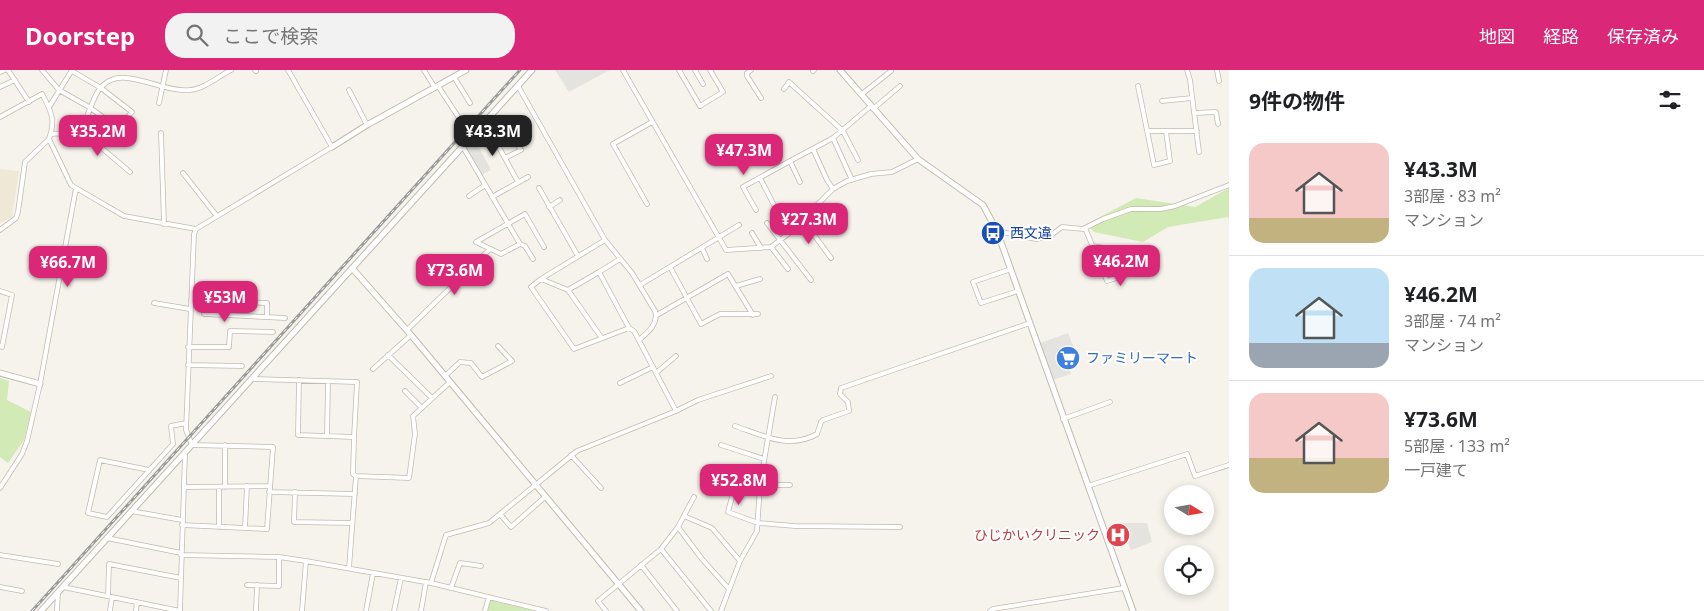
<!DOCTYPE html>
<html lang="ja">
<meta charset="utf-8">
<style>
body{margin:0;font-family:"Noto Sans","Noto Sans JP",sans-serif;background:#f2f2f2;color:#202124;height:100vh;display:flex;flex-direction:column;font-size:19px;white-space:nowrap}
*{box-sizing:border-box;margin:0}
p{font-size:16px;color:#757577}
.icon{flex:none;width:28px;height:28px;fill:none;stroke:currentColor;stroke-width:2;stroke-linecap:round;stroke-linejoin:round}
.map{position:relative;flex:1;overflow:hidden}
.drawer{display:flex;flex-direction:column;background:#fff;width:475px}
.drawer>*{flex:none}
.needle{width:32px;rotate:101deg}
.fabs{position:absolute;left:1164px;top:415px;display:grid;gap:10px}
.fabs a{display:grid;place-items:center;width:50px;height:50px;border-radius:50%;background:#fff;box-shadow:0 2px 8px #0003;font-size:25px}
.price{position:absolute;translate:-50% -42px;padding:0 11px;border-radius:10px;background:#db2777;color:#fff;font-size:16px;line-height:32px;filter:drop-shadow(0 1px 2px #0008)}
.price::after{content:'';position:absolute;left:50%;top:30px;width:15px;height:11px;margin-left:-8px;background:inherit;clip-path:polygon(0 0,100% 0,50% 100%)}
.price.on{background:#222;color:#fff}
ul{padding:0;list-style:none}
li{display:flex;align-items:center;gap:15px;height:125px;padding:0 20px}
li+li{border-top:1px solid #e0e0e0}
li span{display:grid;place-items:center;flex:none;width:140px;height:100px;border-radius:15px;color:#555}
li>.icon{margin-inline-start:auto}
span .icon{width:60px;height:60px;fill:#fffc;stroke-width:1}
li b{font-size:21px}
h2{display:flex;justify-content:space-between;align-items:center;height:60px;padding:0 20px;font-size:21px}
header{display:flex;align-items:center;gap:30px;box-sizing:border-box;height:70px;padding:0 25px;background:#db2777;color:#fff}
header strong{font-size:24px}
nav{display:flex;gap:28px;margin-inline-start:auto;font-size:18px}
.search{width:350px;height:45px;background:#f2f2f2;display:flex;align-items:center;gap:12px;box-sizing:border-box;padding:0 18px;border-radius:20px;color:#757577;font-size:19px}
main{display:flex;flex:1;min-height:0}
.map>svg:first-child{display:block}
.education{fill:#efe8d6}
.green{fill:#d2eab5}
.parking{fill:#e5e3e0}
.lines{fill:none;stroke-linecap:round;stroke-linejoin:round}
.minor-casing{stroke:#c2bbae;stroke-width:5.5}
.tertiary-casing{stroke:#c2bbae;stroke-width:7}
.minor{stroke:#fff;stroke-width:4}
.tertiary{stroke:#fff;stroke-width:5}
.rail-casing{stroke:#9a9a9a;stroke-width:3}
.rail{stroke:#fff;stroke-width:1;stroke-dasharray:4;stroke-linecap:butt}
.labels{text-anchor:middle;stroke-width:4;stroke-linejoin:round;paint-order:stroke}
.transit-label{font-size:14px;fill:#164399;stroke:#fff;text-anchor:start}
.shop-label{font-size:14px;fill:#366cbe;stroke:#fff;text-anchor:start}
.health-label{font-size:14px;fill:#be3a42;stroke:#fff;text-anchor:end}
</style>
<header>
<strong>Doorstep</strong>
<div class="search"><svg class="icon" aria-label="search" viewBox="0 0 24 24"><circle cx="10" cy="10" r="6"/><path d="M15 15l6 6"/></svg>ここで検索</div>
<nav><a>地図</a><a>経路</a><a>保存済み</a></nav>
</header>
<main>
<div class="map">
<svg width="1229" height="541" viewBox="0 0 1229 541">
<rect width="100%" height="100%" fill="#f6f3ec"/>
<path class="education" d="M0 99 19 101 12 147 0 153Z"/>
<path class="green" d="M1229 118V149L1228 147 1168 157 1143 172 1094 162 1087 154 1136 128 1195 137Z
M0 308 9 311 7 330 31 342 24 370 8 393 0 387Z
M490 530 534 541H487Z"/>
<path class="parking" d="M555 0H610L569 22Z
M474 68 491 100 481 105 465 78Z
M1068 263 1075 280 1064 284 1071 304 1053 310 1040 273Z
M1124 453H1147L1152 472 1131 480 1124 461 1110 465 1108 460Z"/>
<g class="lines">
<g class="minor-casing">
<path id="minor" d="M8 0 29 32
M42 0 59 20 89 37 118 58 132 70
M255 0 256 1
M424 0 435 18
M623 0 726 180 771 177 788 164 833 119 847 111 871 104 892 102 918 89
M679 0 700 36 723 22 710 0
M695 0 703 14
M751 0 747 3V6L761 28
M1187 0 1190 10 1199 82
M1217 0 1219 11
M72 1 101 18 132 42 118 58
M813 1 814 0
M0 2 5 0
M454 7 470 33
M438 16 459 48
M518 16 605 170 632 203 655 241C659 254 647 263 639 270
M1138 16 1154 95 1170 91 1166 61
M0 17 15 10
M784 19 789 12 843 61 858 90
M349 20 367 55
M862 24 891 1
M1162 31 1192 28
M159 33 166 0
M49 37 72 0
M873 39 900 16
M1194 43 1216 42 1218 54
M0 47 42 24C51 40 56 51 49 69L71 115 76 118 124 146 196 159
M485 52 518 112
M78 58 130 102
M1148 61H1197
M161 63 164 154
M51 64C59 63 68 64 74 61 93 53 88 20 111 10 131 1 167 23 190 20 204 19 219 6 231 0
M833 68 852 110
M463 77 520 174 525 176 533 189
M813 79 827 110 833 119
M505 88 521 80 508 60
M183 103 216 145
M760 108 775 137
M800 112 790 91 833 68 871 36
M539 118 578 186
M469 126 485 115
M492 127 528 107
M647 134 613 74 652 52
M549 137 560 130
M756 140 743 117 790 91
M803 150 831 188
M767 153 811 210
M1085 158 1107 211 1128 204 1118 180 1092 176
M0 160 16 148 18 142 25 92 49 69
M997 161 1036 169 1050 166 1062 157 1083 159 1103 149 1131 139H1161L1175 136 1229 115
M752 163 761 178
M605 170 541 209 531 217 574 279 629 258
M520 174 501 184 476 172 525 144 544 177
M771 177 788 199
M702 178 707 189
M670 197 701 254 720 244H758
M1011 199 973 212 981 233 1018 221
M599 202 620 189
M541 209 568 220 599 202 629 258 634 261 676 341
M640 215 739 155
M736 216 760 209
M568 220 601 267
M0 221 12 225 2 277 0 276
M191 230 267 233V247
M205 231 204 244 285 248
M154 233 190 239
M657 245 728 204 753 245
M407 260 490 179
M188 277H229L230 261 273 262
M388 285 432 328
M188 295 242 296
M373 299 411 265
M656 303 676 286
M445 306 460 292 471 293 482 307 512 291 498 276
M251 309 357 312 354 367 298 365 299 310
M620 313 653 297
M405 321 422 338
M1063 349 1110 332
M735 356C762 365 789 380 817 364L821 352 823 350 849 341 848 332 840 324 841 318 1030 253
M327 366 328 311
M354 367 353 404 356 406
M225 375V417
M721 375 764 389
M571 385 601 418
M149 400 100 390 88 443 107 447 173 374 171 356 186 353
M736 412 728 442 758 453 795 456 900 457
M760 415H790
M1088 416 1187 384 1195 406 1229 395
M184 417 270 416
M0 418 22 384 27 371 40 314 76 118
M269 422 355 424
M295 422 294 452 352 453
M131 441 182 450
M500 444 511 457 546 426
M684 446 712 458 740 491
M182 455 267 459 273 377 192 375 186 360 194 164 196 159 332 77 288 0
M219 457V417
M678 457 702 489 729 519
M245 458 247 416
M107 468 181 483
M661 479 711 541
M0 485 58 494
M181 485 279 487 306 491 431 513 546 541
M641 495 677 541
M349 498 356 406 409 408 415 364 413 346 450 312
M431 513 446 465 489 453 577 381 676 341 698 330 771 306
M247 515 279 516V487
M0 517 22 521
M63 517 180 541
M451 518 460 493 481 496
M108 526 109 494 181 508
M57 541 58 522
M110 541 112 527
M136 541 137 532
M180 541 185 383
M256 541 257 515
M302 541 306 491
M366 541 373 503
M394 541 401 508
M421 541 426 512
M485 541 489 527
M606 541 598 531 661 479 678 457 694 427
M721 541 740 491 757 461 760 415 775 327
M990 541 993 539 1124 518"/>
</g>
<g class="tertiary-casing">
<path id="tertiary" d="M840 0 918 89 983 135 997 161 1133 541
M332 77 367 55 466 0
M352 198 411 265 641 541
M0 303 40 314
M41 541 532 0"/>
</g>
<use href="#minor" class="minor"/>
<use href="#tertiary" class="tertiary"/>
<g class="rail-casing">
<path id="rail" d="M32 541 520 0"/>
</g>
<use href="#rail" class="rail"/>
</g>
<defs>
<g id="bus-disc" transform="scale(1.25)"><circle r="9.5" fill="#1a4fb4" stroke="#fff"/><path d="M-5-6H5V4H4V6H2V4H-2V6H-4V4H-5ZM-3.5-4V0h7V-4ZM-3.5 1.2v1.5H-2V1.2ZM2 1.2v1.5H3.5V1.2Z" fill="#fff"/></g>
<g id="supermarket-disc" transform="scale(1.25)"><circle r="9.5" fill="#3f7fe0" stroke="#fff"/><path d="M-6-5.5h2.5l.6 2H6L4.5 2H-2.5L-4.4-4H-6ZM-1.5 3.2a1.3 1.3 0 1 0 .1 0ZM3 3.2a1.3 1.3 0 1 0 .1 0Z" fill="#fff"/></g>
<g id="hospital-disc" transform="scale(1.25)"><circle r="9.5" fill="#e0444e" stroke="#fff"/><path d="M-5-5h3v3.5h4V-5h3V5h-3V1.5h-4V5h-3Z" fill="#fff"/></g>
</defs>
<g fill-rule="evenodd">
<use href="#bus-disc" x="993" y="163"/>
<use href="#supermarket-disc" x="1068" y="288"/>
<use href="#hospital-disc" x="1118" y="465"/>
</g>
<g class="labels">
<g class="transit-label">
<text x="1010" y="168">西文違</text>
</g>
<g class="shop-label">
<text x="1086" y="293">ファミリーマート</text>
</g>
<g class="health-label">
<text x="1100" y="470">ひじかいクリニック</text>
</g>
</g>
</svg>
<div class="fabs">
<a><svg class="needle" viewBox="-14 -14 28 28"><path d="M0-13l5 13h-10z" fill="#e53935"/><path d="M0 13l5-13h-10z" fill="#757577"/></svg></a>
<a><svg class="icon" aria-label="locate" viewBox="0 0 24 24"><circle cx="12" cy="12" r="6"/><path d="M12 2v4M12 18v4M2 12h4M18 12h4"/></svg></a>
</div>
<b class="price" style="left:98px;top:87px">¥35.2M</b>
<b class="price on" style="left:493px;top:87px">¥43.3M</b>
<b class="price" style="left:744px;top:106px">¥47.3M</b>
<b class="price" style="left:809px;top:175px">¥27.3M</b>
<b class="price" style="left:1121px;top:217px">¥46.2M</b>
<b class="price" style="left:68px;top:218px">¥66.7M</b>
<b class="price" style="left:455px;top:226px">¥73.6M</b>
<b class="price" style="left:225px;top:253px">¥53M</b>
<b class="price" style="left:739px;top:436px">¥52.8M</b>
</div>
<section class="drawer">
<h2>9件の物件<svg class="icon" aria-label="filters" viewBox="0 0 24 24"><path d="M4 7h16M4 17h16"/><circle cx="9" cy="7" r="2"/><circle cx="15" cy="17" r="2"/></svg></h2>
<ul>
<li><span style="background:linear-gradient(#f6c9c9 75%,#c2b280 0)"><svg class="icon" aria-label="home" viewBox="0 0 24 24"><path d="M3 11l9-7 9 7M6 9v11h12V9"/></svg></span><div><b>¥43.3M</b><p>3部屋 · 83 m²</p><p>マンション</p></div></li>
<li><span style="background:linear-gradient(#bfe0f5 75%,#9aa5b1 0)"><svg class="icon" aria-label="home" viewBox="0 0 24 24"><path d="M3 11l9-7 9 7M6 9v11h12V9"/></svg></span><div><b>¥46.2M</b><p>3部屋 · 74 m²</p><p>マンション</p></div></li>
<li><span style="background:linear-gradient(#f6c9c9 65%,#c2b280 0)"><svg class="icon" aria-label="home" viewBox="0 0 24 24"><path d="M3 11l9-7 9 7M6 9v11h12V9"/></svg></span><div><b>¥73.6M</b><p>5部屋 · 133 m²</p><p>一戸建て</p></div></li>
</ul>
</section>
</main>
